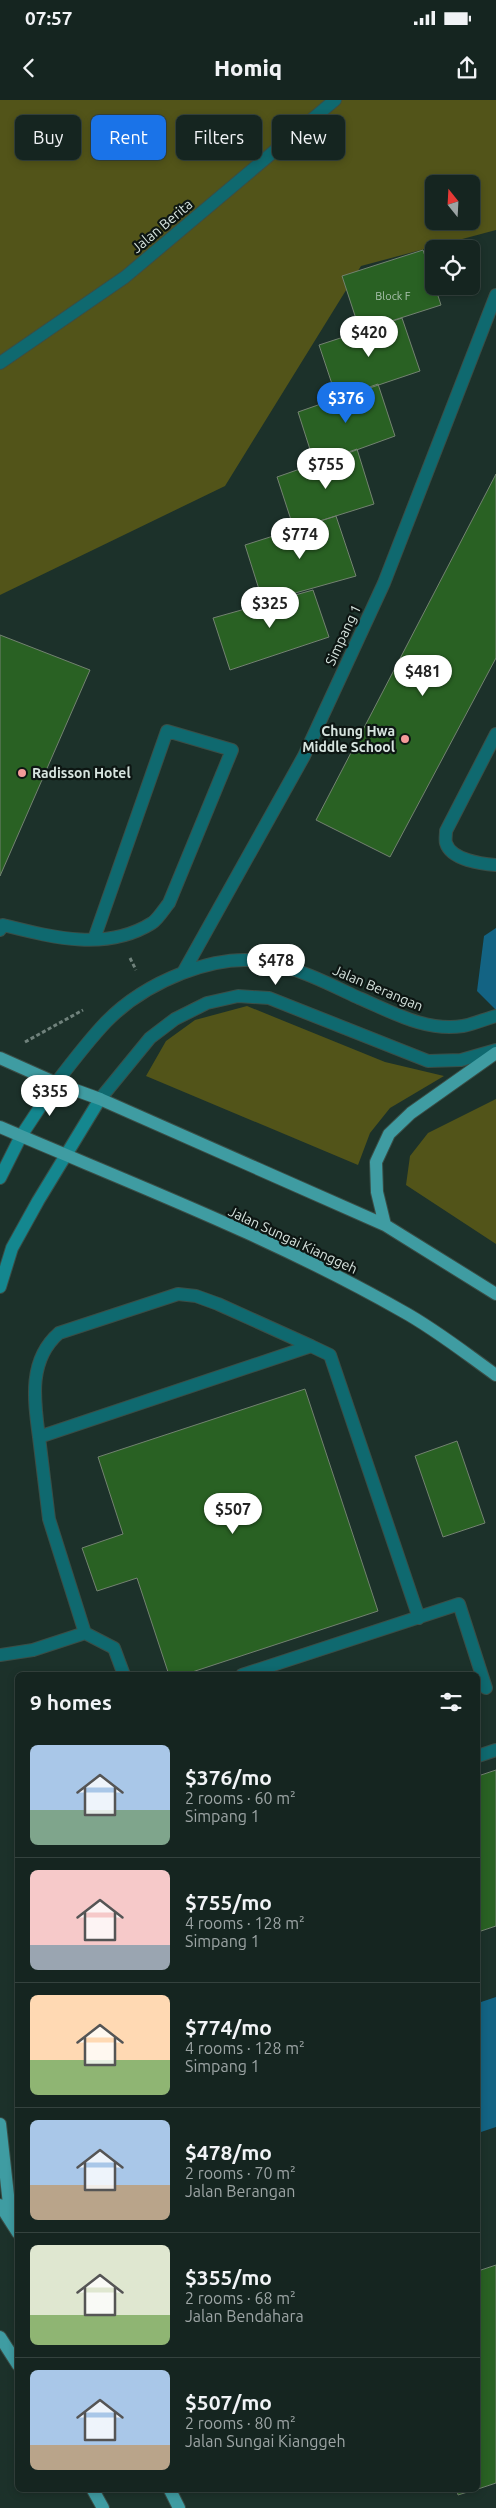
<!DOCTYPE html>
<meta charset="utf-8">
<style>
body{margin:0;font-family:Ubuntu,sans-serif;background:#1e2d29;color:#f1f3f6;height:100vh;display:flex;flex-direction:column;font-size:19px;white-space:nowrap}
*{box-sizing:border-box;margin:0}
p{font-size:16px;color:#9da5a5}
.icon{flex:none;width:28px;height:28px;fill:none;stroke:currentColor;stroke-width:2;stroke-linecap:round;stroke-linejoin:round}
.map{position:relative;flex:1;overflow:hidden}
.sheet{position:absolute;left:15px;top:1572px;width:465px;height:820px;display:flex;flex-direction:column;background:#152520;border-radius:8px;box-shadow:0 2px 8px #0003,0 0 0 1px #34423e}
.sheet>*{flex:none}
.guide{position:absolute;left:15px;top:15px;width:466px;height:45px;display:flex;gap:10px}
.needle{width:32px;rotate:342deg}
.buttons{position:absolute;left:425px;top:75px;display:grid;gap:10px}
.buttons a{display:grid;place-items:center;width:55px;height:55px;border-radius:8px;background:#152520;box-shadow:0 2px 8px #0003,0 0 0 1px #34423e;font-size:25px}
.price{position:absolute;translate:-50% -42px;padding:0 11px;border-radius:18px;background:#fff;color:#222;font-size:16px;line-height:32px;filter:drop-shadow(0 1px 2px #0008)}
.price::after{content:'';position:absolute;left:50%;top:30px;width:15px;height:11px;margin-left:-8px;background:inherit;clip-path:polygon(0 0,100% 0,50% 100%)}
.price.on{background:#1a73e8;color:#fff}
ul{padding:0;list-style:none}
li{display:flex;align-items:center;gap:15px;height:125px;padding:0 15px}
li+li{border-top:1px solid #34423e}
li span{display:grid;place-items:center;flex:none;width:140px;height:100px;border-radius:8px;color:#555}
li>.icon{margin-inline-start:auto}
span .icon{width:60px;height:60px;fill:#fffc;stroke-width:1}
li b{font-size:21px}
h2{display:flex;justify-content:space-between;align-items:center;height:60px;padding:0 15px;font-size:21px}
.tag{padding:0 18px;border-radius:8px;background:#152520;box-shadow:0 2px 8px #0003,0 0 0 1px #34423e;font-size:18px;line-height:45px}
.tag.on{background:#1a73e8;color:#fff}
.status{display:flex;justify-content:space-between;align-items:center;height:35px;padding:0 25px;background:#152520;direction:ltr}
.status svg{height:14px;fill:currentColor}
header{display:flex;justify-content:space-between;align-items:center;height:65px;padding:0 15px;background:#152520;font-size:22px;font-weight:800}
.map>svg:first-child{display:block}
.green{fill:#525419;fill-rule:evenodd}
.water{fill:#136383}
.building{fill:#296123;stroke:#738271}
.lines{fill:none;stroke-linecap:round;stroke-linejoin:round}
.service-casing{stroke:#3a4e47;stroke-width:14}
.minor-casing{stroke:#3a4e47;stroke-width:14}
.secondary-casing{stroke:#3a4e47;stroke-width:14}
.primary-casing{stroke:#3a4e47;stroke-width:14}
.path{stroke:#70827c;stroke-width:3;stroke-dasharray:4 2.5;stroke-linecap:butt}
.service{stroke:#0f696f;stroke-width:12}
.minor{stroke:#0f696f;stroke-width:12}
.secondary{stroke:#14878f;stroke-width:12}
.primary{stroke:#3f9ca2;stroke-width:12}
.poi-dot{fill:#f59b99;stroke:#0d1613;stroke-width:2}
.labels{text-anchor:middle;stroke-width:4.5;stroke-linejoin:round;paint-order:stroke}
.number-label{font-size:11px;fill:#acc3b0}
.street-label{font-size:14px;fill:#d7e4df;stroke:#0d1613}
.poi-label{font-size:14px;font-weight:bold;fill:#d7e4df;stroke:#0d1613;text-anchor:end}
</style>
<div class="status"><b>07:57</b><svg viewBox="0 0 49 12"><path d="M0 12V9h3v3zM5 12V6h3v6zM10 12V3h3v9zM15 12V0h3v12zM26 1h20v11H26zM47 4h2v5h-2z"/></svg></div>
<header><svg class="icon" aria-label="back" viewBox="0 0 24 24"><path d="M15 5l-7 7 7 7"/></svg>Homiq<svg class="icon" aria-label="share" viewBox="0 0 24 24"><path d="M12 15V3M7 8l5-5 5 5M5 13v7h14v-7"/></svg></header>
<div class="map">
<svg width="496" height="2408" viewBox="0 0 496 2408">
<rect width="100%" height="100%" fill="#1c312a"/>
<path class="green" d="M0 0H496V130L361 166 225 386 0 495ZM434 84H471V121H434Z
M247 906 385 962 444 976 390 1008 370 1033 358 1065 146 976 166 941 195 920Z
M496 999V1144L406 1085 410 1056 428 1033Z"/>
<path class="water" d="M496 828V910L477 891 484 836Z
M496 1897V2027L478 2033V1903Z"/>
<path class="building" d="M423 150 441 205 360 231 342 176Z
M402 218 420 271 337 299 319 245Z
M378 284 395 336 315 365 298 312Z
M357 349 374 404 294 429 277 377Z
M496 374V558L390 757 316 720Z
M336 416 356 476 263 502 245 445Z
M313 490 329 537 230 570 213 518Z
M0 535 90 570 0 776Z
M305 1289 378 1511 183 1575H169L137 1478 97 1491 82 1448 123 1434 98 1357Z
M457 1341 485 1423 443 1437 415 1356Z
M496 1670V1826L478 1832V1676Z
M496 2165V2383L478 2389V2171Z
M457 2390H474L458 2395Z"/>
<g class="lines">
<g class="service-casing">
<path id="service" d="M496 634 446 731C446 735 445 740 446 743 451 760 482 764 496 765
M0 830 3 825C51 837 106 852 152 823 158 819 164 809 169 803L232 650 167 631 94 839
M39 1337C34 1300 28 1260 59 1233L178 1194 196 1196 218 1204 311 1246
M85 1533 114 1548 124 1575
M0 1555 33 1550 85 1533 49 1419 39 1337 311 1246 330 1255 419 1518
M242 1575 459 1504 486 1588
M478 1656 496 1650"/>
</g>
<g class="minor-casing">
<path id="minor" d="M0 263 125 177 335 0
M184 871 304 656 384 483 496 195
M56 983C72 962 88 941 106 922 144 883 217 850 271 863 302 870 331 885 359 898 392 912 426 932 463 926 474 924 485 919 496 916
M100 999 150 938 175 919 207 903 238 896 269 898 428 961 461 960 496 950"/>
</g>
<g class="secondary-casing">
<path id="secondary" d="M0 1078 21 1036 56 983
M0 1187 12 1148 38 1101 100 999"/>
</g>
<g class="primary-casing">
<path id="primary" d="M0 958 56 983 100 999 385 1125 496 1194
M0 1027C135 1085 274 1138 402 1211 435 1229 465 1253 496 1275
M385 1125 377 1092 376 1062 389 1034 411 1013 496 953
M0 2024 11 2122
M0 2105 18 2133
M0 2237 18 2265
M93 2390 103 2408
M170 2390 179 2408"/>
</g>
<path class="path" d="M130 858 136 870
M25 942 83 910"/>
<use href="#service" class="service"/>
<use href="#minor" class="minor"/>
<use href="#secondary" class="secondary"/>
<use href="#primary" class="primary"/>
</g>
<g class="poi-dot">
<circle cx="405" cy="639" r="5"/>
<circle cx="22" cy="673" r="5"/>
</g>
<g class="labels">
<g class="number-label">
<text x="393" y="200">Block F</text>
</g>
<g class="street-label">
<text transform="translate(162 126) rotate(-40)" y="5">Jalan Berita</text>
<text transform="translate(343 535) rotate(-65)" y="5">Simpang 1</text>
<text transform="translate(378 888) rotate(23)" y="5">Jalan Berangan</text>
<text transform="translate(293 1140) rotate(25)" y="5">Jalan Sungai Kianggeh</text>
</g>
<g class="poi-label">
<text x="395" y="636">Chung Hwa<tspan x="395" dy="16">Middle School</tspan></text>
<text x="32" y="678" text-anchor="start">Radisson Hotel</text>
</g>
</g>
</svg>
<div class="buttons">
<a><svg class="needle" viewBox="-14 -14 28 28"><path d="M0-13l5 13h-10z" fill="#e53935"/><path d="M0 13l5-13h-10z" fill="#9da5a5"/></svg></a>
<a><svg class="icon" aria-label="locate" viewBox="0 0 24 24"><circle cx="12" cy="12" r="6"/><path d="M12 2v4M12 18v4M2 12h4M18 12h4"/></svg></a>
</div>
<b class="price" style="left:369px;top:258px">$420</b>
<b class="price on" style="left:346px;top:324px">$376</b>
<b class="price" style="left:326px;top:390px">$755</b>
<b class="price" style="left:300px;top:460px">$774</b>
<b class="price" style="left:270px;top:529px">$325</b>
<b class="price" style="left:423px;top:597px">$481</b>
<b class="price" style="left:276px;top:886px">$478</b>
<b class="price" style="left:50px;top:1017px">$355</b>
<b class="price" style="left:233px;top:1435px">$507</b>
<div class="guide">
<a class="tag">Buy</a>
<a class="tag on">Rent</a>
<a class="tag">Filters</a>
<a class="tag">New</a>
</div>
<section class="sheet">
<h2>9 homes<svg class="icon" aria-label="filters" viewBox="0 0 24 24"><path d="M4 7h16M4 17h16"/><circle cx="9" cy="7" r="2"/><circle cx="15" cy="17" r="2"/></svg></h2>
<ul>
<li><span style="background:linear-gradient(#a9c7e8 65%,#7fa58c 0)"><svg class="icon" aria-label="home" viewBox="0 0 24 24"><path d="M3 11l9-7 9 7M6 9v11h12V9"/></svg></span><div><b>$376/mo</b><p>2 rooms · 60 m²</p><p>Simpang 1</p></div></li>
<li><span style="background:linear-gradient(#f6c9c9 75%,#9aa5b1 0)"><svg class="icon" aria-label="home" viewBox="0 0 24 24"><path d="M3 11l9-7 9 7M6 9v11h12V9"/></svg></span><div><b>$755/mo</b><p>4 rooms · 128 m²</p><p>Simpang 1</p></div></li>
<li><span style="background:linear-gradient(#ffd9b3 65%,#8fb573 0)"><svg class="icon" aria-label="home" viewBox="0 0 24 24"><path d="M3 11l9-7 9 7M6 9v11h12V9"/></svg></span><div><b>$774/mo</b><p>4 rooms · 128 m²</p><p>Simpang 1</p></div></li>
<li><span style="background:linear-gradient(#a9c7e8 65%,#b9a48a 0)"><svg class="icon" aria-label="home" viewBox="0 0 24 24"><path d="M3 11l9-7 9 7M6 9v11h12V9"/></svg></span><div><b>$478/mo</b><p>2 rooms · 70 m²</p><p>Jalan Berangan</p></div></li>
<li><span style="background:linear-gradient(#dfe7d0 70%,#8fb573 0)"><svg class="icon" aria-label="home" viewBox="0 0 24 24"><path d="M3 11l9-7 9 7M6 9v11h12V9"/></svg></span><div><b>$355/mo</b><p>2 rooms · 68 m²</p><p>Jalan Bendahara</p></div></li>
<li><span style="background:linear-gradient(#a9c7e8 75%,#b9a48a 0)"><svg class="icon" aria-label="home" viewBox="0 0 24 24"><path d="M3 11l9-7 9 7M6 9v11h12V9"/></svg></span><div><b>$507/mo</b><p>2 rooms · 80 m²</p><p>Jalan Sungai Kianggeh</p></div></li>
</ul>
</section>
</div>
